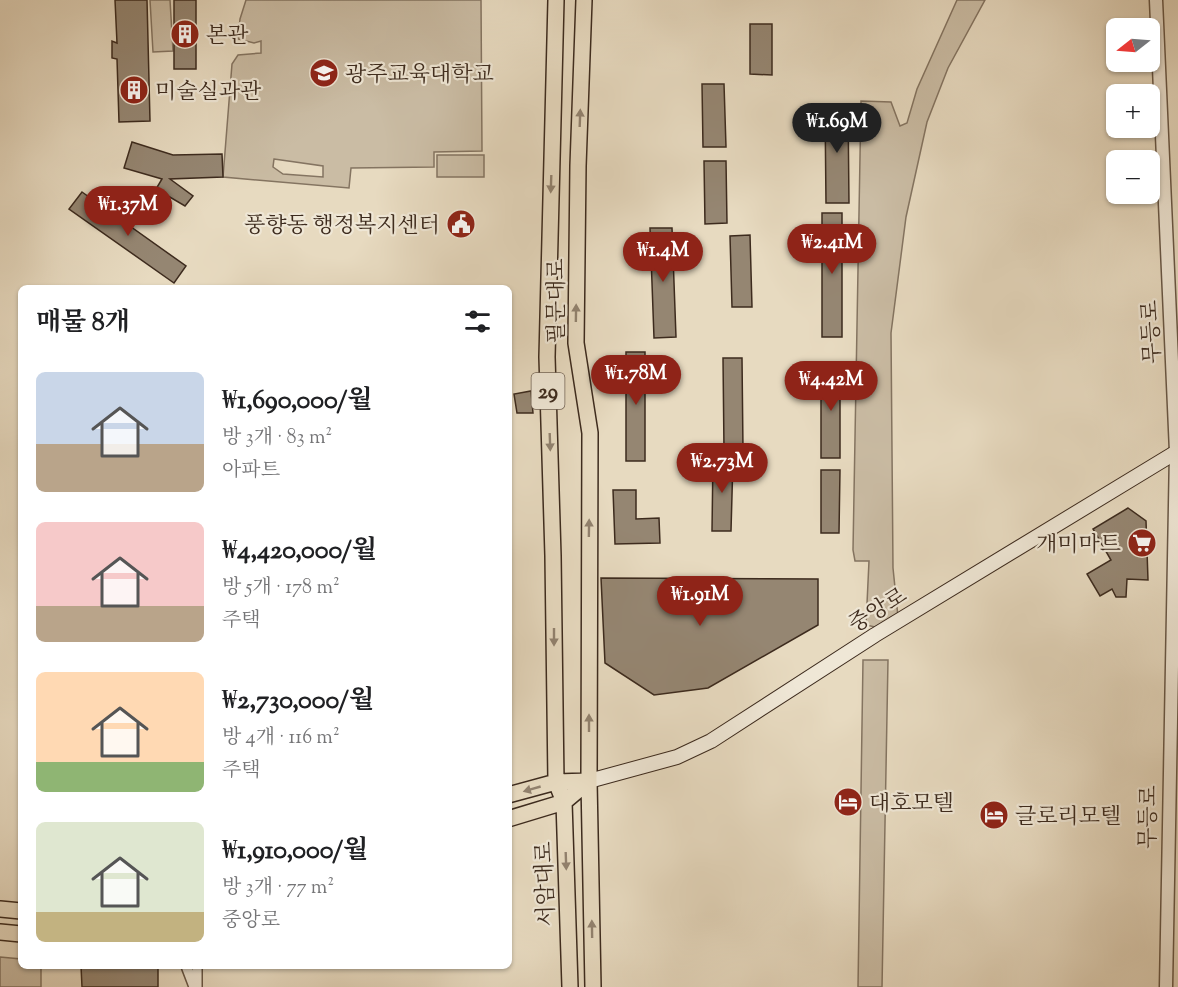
<!DOCTYPE html>
<html lang="ko">
<meta charset="utf-8">
<style>
body{margin:0;font-family:"Sorts Mill Goudy","Noto Serif KR",serif;background:#f6f6f6;color:#202124;height:100vh;display:flex;flex-direction:column;font-size:22px;white-space:nowrap}
*{box-sizing:border-box;margin:0}
p{font-size:20px;color:#757577}
.icon{flex:none;width:33px;height:33px;fill:none;stroke:currentColor;stroke-width:2;stroke-linecap:round;stroke-linejoin:round}
.map{position:relative;flex:1;overflow:hidden}
.sheet{position:absolute;left:18px;top:285px;width:494px;height:684px;display:flex;flex-direction:column;background:#fff;border-radius:9px;box-shadow:0 2px 4px #0004}
.sheet>*{flex:none}
.needle{width:39px;rotate:253deg}
.tools{position:absolute;left:1106px;top:18px;display:grid;gap:12px}
.tools a{display:grid;place-items:center;width:54px;height:54px;border-radius:9px;background:#fff;box-shadow:0 2px 4px #0004;font-size:30px}
.price{position:absolute;translate:-50% -51px;padding:0 14px;border-radius:21px;background:#8f2418;color:#fff;font-size:20px;line-height:39px;filter:drop-shadow(0 2px 3px #0008)}
.price::after{content:'';position:absolute;left:50%;top:36px;width:18px;height:14px;margin-left:-9px;background:inherit;clip-path:polygon(0 0,100% 0,50% 100%)}
.price.current{background:#222;color:#fff}
ul{padding:0;list-style:none}
li{display:flex;align-items:center;gap:18px;height:150px;padding:0 18px}
li span{display:grid;place-items:center;flex:none;width:168px;height:120px;border-radius:9px;color:#555}
li>.icon{margin-inline-start:auto}
span .icon{width:72px;height:72px;fill:#fffc;stroke-width:1}
li b{font-size:26px}
h2{display:flex;justify-content:space-between;align-items:center;height:72px;padding:0 18px;font-size:26px}
.map>svg:first-child{display:block}
.green{fill:#cabca4;stroke:#847461;stroke-width:1.5;fill-rule:evenodd}
.building{fill:#958672;stroke:#3d2b1e;stroke-width:1.5}
.lines{fill:none;stroke-linecap:round;stroke-linejoin:round}
.minor-casing{stroke:#685746;stroke-width:12}
.tertiary-casing{stroke:#685746;stroke-width:15}
.secondary-casing{stroke:#3d2b1e;stroke-width:16}
.primary-casing{stroke:#3d2b1e;stroke-width:18}
.minor{stroke:#efe7d6;stroke-width:9}
.tertiary{stroke:#efe7d6;stroke-width:12}
.secondary{stroke:#efe7d6;stroke-width:14}
.primary{stroke:#e7dac0;stroke-width:15}
.oneway{fill:#92826f}
.labels{text-anchor:middle;stroke-width:4.5;stroke-linejoin:round;paint-order:stroke}
.shield{fill:#efe7d6;stroke:#726355;stroke-width:1.5}
.shield-label{font-size:21px;font-weight:bold;fill:#3d2b1e}
.poi-label{font-size:22px;fill:#3d2b1e;stroke:#efe7d6;text-anchor:start}
.street-label{font-size:22px;fill:#3d2b1e;stroke:#efe7d6}
</style>
<div class="map">
<svg width="1178" height="987" viewBox="0 0 1178 987">
<rect width="100%" height="100%" fill="#e7dac0"/>
<filter id="stains"><feTurbulence type="fractalNoise" baseFrequency=".00333" numOctaves="4"/><feColorMatrix values="0 0 0 0 .2 0 0 0 0 .09 0 0 0 0 .02 0 0 0 .5 -.17"/></filter>
<radialGradient id="worn" r=".72"><stop offset=".6" stop-color="#630" stop-opacity="0"/><stop offset="1" stop-color="#630" stop-opacity=".3"/></radialGradient>
<path class="green" d="M150 0H170L173 51 153 52Z
M246 0H481L482 151 434 152V167L351 168 349 188 223 177 232 64 238 55 261 53V41L254 43 238 39 240 19ZM274 159 323 166V177L283 174 273 167Z
M957 0H985L948 68 927 122 906 217 891 333 893 568 898 617 875 627 866 625 869 561H855L853 550 861 101 891 102 900 126 907 123 917 89Z
M437 155H484V177H437Z
M863 660H888L882 987H858Z
M0 957 21 959V966H41V987H0Z"/>
<path class="building" d="M115 0H147L150 121 119 122 117 59 112 58V41L117 43Z
M174 0H196V69H174Z
M750 24H772V75L750 74Z
M702 84H724L726 147H703Z
M825 106H848L849 203H826Z
M132 142 173 155 222 154 223 177 170 179 193 196 185 206 156 189 162 179 124 168Z
M704 161H726L727 223 705 224Z
M82 192 186 266 174 283 69 209Z
M822 213H842V337H822Z
M650 228H672L676 337 654 338Z
M750 235 752 307H732L730 236Z
M626 352H645V461H626Z
M723 358H742L743 450H724Z
M821 366H840V458H821Z
M531 391 533 413H517L514 394Z
M713 458 733 459 731 531H712Z
M821 470H840L839 533H821Z
M613 490H636V519L659 518 660 543 615 544Z
M1128 508 1146 521 1148 580 1127 579 1126 597H1116L1112 589 1100 596 1087 574 1111 560 1093 529Z
M601 578 818 579V625L708 688 654 695 605 663Z
M81 966H158V987H82Z"/>
<g class="lines">
<g class="minor-casing">
<path id="minor" d="M186 966 194 987
M197 966V987"/>
</g>
<g class="tertiary-casing">
<path id="tertiary" d="M1156 0 1176 452 1166 987"/>
</g>
<g class="secondary-casing">
<path id="secondary" d="M589 781 677 757 711 741 875 635 1178 451"/>
</g>
<g class="primary-casing">
<path id="primary" d="M556 0 547 357 553 556 556 782 564 802 570 987
M584 0 578 166 576 343 590 433 589 781 593 987
M508 795 556 782 589 781
M508 819 564 802 589 781
M0 909 21 911
M0 932 21 934"/>
</g>
<use href="#minor" class="minor"/>
<use href="#tertiary" class="tertiary"/>
<use href="#secondary" class="secondary"/>
<use href="#primary" class="primary"/>
</g>
<defs><path id="oneway-solid" d="M-6-.8H1V-3.2L6.5 0L1 3.2V.8H-6Z" transform="scale(1.5)"/></defs>
<g class="oneway">
<use href="#oneway-solid" transform="translate(580 118) rotate(-88)"/>
<use href="#oneway-solid" transform="translate(551 184) rotate(92)"/>
<use href="#oneway-solid" transform="translate(576 313) rotate(-89)"/>
<use href="#oneway-solid" transform="translate(550 442) rotate(88)"/>
<use href="#oneway-solid" transform="translate(589 528) rotate(-89)"/>
<use href="#oneway-solid" transform="translate(554 637) rotate(90)"/>
<use href="#oneway-solid" transform="translate(589 723) rotate(-90)"/>
<use href="#oneway-solid" transform="translate(532 789) rotate(164)"/>
<use href="#oneway-solid" transform="translate(566 861) rotate(88)"/>
<use href="#oneway-solid" transform="translate(592 929) rotate(-91)"/>
</g>
<defs>
<g id="building-disc" transform="scale(1.5)"><circle r="9.5" fill="#8f2418" stroke="#efe7d6"/><path d="M-4-6H4V6H1V3H-1V6H-4ZM-2.5-4.3h1.7v1.8h-1.7ZM.8-4.3h1.7v1.8H.8ZM-2.5-1h1.7V.8h-1.7ZM.8-1h1.7V.8H.8Z" fill="#fff"/></g>
<g id="university-disc" transform="scale(1.5)"><circle r="9.5" fill="#8f2418" stroke="#efe7d6"/><path d="M0-5L7-2L0 1L-7-2ZM-4 1L0 2.5L4 1V4Q0 6-4 4Z" fill="#fff"/></g>
<g id="civic-disc" transform="scale(1.5)"><circle r="9.5" fill="#8f2418" stroke="#efe7d6"/><path d="M-.6-6.5H3V-4.5H.6V-3L4-1V1h2V6H-6V1h2V-1L-.6-3ZM-1.2 2.5V6h2.4V2.5Z" fill="#fff"/></g>
<g id="supermarket-disc" transform="scale(1.5)"><circle r="9.5" fill="#8f2418" stroke="#efe7d6"/><path d="M-6-5.5h2.5l.6 2H6L4.5 2H-2.5L-4.4-4H-6ZM-1.5 3.2a1.3 1.3 0 1 0 .1 0ZM3 3.2a1.3 1.3 0 1 0 .1 0Z" fill="#fff"/></g>
<g id="hotel-disc" transform="scale(1.5)"><circle r="9.5" fill="#8f2418" stroke="#efe7d6"/><path d="M-6-4.5h1.5V1H6V5H4.5V3h-9V5H-6ZM-4 0a1.8 1.8 0 1 1 3.6 0ZM.5 0V-2.5h3Q6-2.5 6 0Z" fill="#fff"/></g>
</defs>
<g fill-rule="evenodd">
<use href="#building-disc" x="185" y="34"/>
<use href="#university-disc" x="324" y="73"/>
<use href="#building-disc" x="134" y="90"/>
<use href="#civic-disc" x="461" y="224"/>
<use href="#supermarket-disc" x="1142" y="543"/>
<use href="#hotel-disc" x="848" y="802"/>
<use href="#hotel-disc" x="994" y="815"/>
</g>
<g class="labels">
<rect class="shield" x="531.5" y="373" width="33" height="36" rx="4.5"/>
<g class="shield-label">
<text x="548" y="398">29</text>
</g>
<g class="poi-label">
<text x="206" y="42">본관</text>
<text x="345" y="81">광주교육대학교</text>
<text x="155" y="98">미술실과관</text>
<text x="440" y="232" text-anchor="end">풍향동 행정복지센터</text>
<text x="1121" y="551" text-anchor="end">개미마트</text>
<text x="869" y="810">대호모텔</text>
<text x="1015" y="823">글로리모텔</text>
</g>
<g class="street-label">
<text transform="translate(555 301) rotate(-90)" y="8">필문대로</text>
<text transform="translate(1150 332) rotate(-93)" y="8">무등로</text>
<text transform="translate(877 609) rotate(-32)" y="8">중앙로</text>
<text transform="translate(1147 817) rotate(-89)" y="8">무등로</text>
<text transform="translate(544 884) rotate(-92)" y="8">서암대로</text>
</g>
</g>
<rect width="100%" height="100%" filter="url(#stains)"/>
<rect width="100%" height="100%" fill="url(#worn)"/>
</svg>
<div class="tools">
<a><svg class="needle" viewBox="-14 -14 28 28"><path d="M0-13l5 13h-10z" fill="#e53935"/><path d="M0 13l5-13h-10z" fill="#757577"/></svg></a>
<a>+</a>
<a>−</a>
</div>
<b class="price current" style="left:837px;top:154px">₩1.69M</b>
<b class="price" style="left:128px;top:237px">₩1.37M</b>
<b class="price" style="left:832px;top:275px">₩2.41M</b>
<b class="price" style="left:663px;top:283px">₩1.4M</b>
<b class="price" style="left:636px;top:406px">₩1.78M</b>
<b class="price" style="left:831px;top:412px">₩4.42M</b>
<b class="price" style="left:722px;top:494px">₩2.73M</b>
<b class="price" style="left:700px;top:627px">₩1.91M</b>
<section class="sheet">
<h2>매물 8개<svg class="icon" aria-label="filters" viewBox="0 0 24 24"><path d="M4 7h16M4 17h16"/><circle cx="9" cy="7" r="2"/><circle cx="15" cy="17" r="2"/></svg></h2>
<ul>
<li><span style="background:linear-gradient(#c9d6e8 60%,#b9a48a 0)"><svg class="icon" aria-label="home" viewBox="0 0 24 24"><path d="M3 11l9-7 9 7M6 9v11h12V9"/></svg></span><div><b>₩1,690,000/월</b><p>방 3개 · 83 m²</p><p>아파트</p></div></li>
<li><span style="background:linear-gradient(#f6c9c9 70%,#b9a48a 0)"><svg class="icon" aria-label="home" viewBox="0 0 24 24"><path d="M3 11l9-7 9 7M6 9v11h12V9"/></svg></span><div><b>₩4,420,000/월</b><p>방 5개 · 178 m²</p><p>주택</p></div></li>
<li><span style="background:linear-gradient(#ffd9b3 75%,#8fb573 0)"><svg class="icon" aria-label="home" viewBox="0 0 24 24"><path d="M3 11l9-7 9 7M6 9v11h12V9"/></svg></span><div><b>₩2,730,000/월</b><p>방 4개 · 116 m²</p><p>주택</p></div></li>
<li><span style="background:linear-gradient(#dfe7d0 75%,#c2b280 0)"><svg class="icon" aria-label="home" viewBox="0 0 24 24"><path d="M3 11l9-7 9 7M6 9v11h12V9"/></svg></span><div><b>₩1,910,000/월</b><p>방 3개 · 77 m²</p><p>중앙로</p></div></li>
</ul>
</section>
</div>
